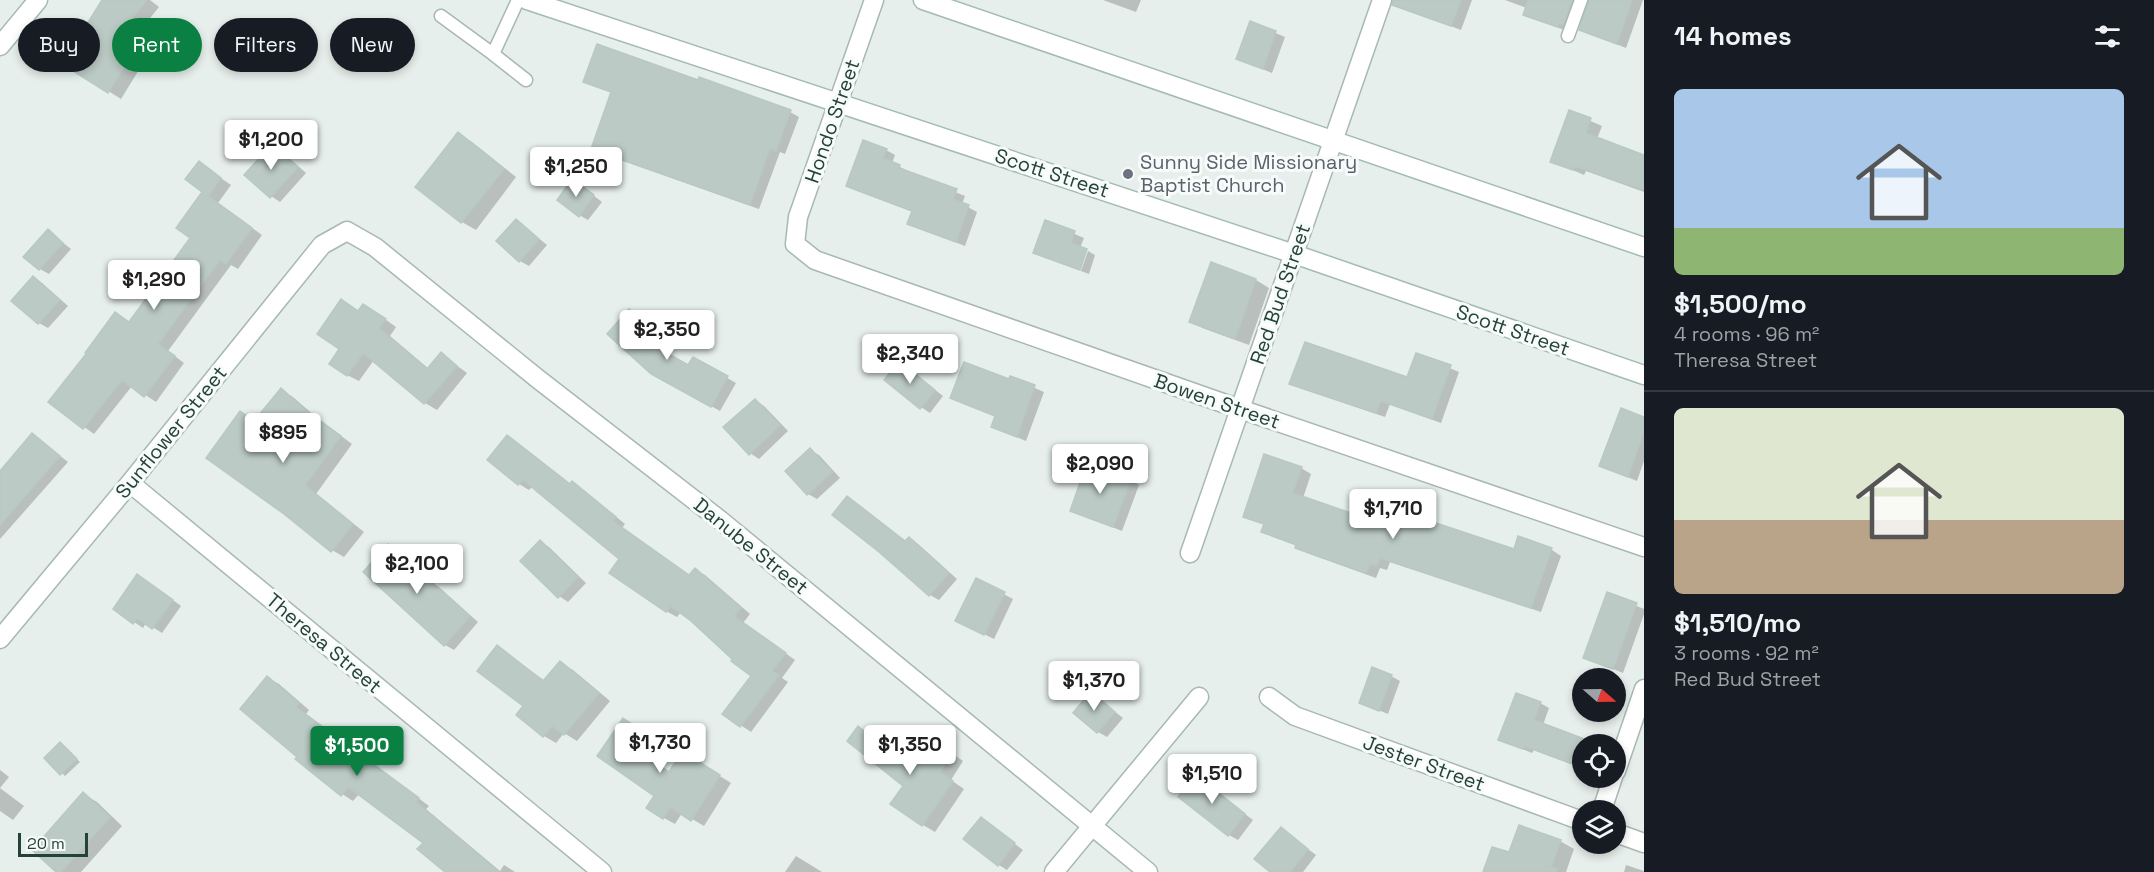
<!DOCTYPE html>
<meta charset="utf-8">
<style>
body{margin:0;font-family:"Space Grotesk",sans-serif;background:#20242c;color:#f1f3f6;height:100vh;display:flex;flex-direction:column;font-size:22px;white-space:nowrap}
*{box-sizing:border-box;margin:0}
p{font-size:20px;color:#9ea1a6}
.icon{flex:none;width:33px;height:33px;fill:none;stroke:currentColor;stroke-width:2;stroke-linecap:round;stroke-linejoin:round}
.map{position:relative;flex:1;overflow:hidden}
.side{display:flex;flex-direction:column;background:#171b24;width:510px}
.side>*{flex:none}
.top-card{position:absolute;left:18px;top:18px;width:570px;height:54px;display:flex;gap:12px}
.needle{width:39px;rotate:110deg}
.fabs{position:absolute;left:1572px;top:668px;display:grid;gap:12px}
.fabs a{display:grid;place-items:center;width:54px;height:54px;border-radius:50%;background:#171b24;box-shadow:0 3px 9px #0003;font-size:30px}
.scale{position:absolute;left:18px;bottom:15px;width:70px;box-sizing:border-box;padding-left:6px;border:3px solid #24423a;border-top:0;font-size:16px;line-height:21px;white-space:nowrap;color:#24423a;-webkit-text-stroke:4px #f7fbf9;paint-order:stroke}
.price{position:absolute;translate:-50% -51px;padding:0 14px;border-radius:6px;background:#fff;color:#222;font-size:20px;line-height:39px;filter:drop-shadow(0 2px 3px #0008)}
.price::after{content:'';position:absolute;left:50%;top:36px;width:18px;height:14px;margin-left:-9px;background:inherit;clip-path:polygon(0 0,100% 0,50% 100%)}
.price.active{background:#0b8043;color:#fff}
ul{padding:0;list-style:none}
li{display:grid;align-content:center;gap:12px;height:318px;padding:0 30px}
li+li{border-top:2px solid #363941}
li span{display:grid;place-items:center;height:186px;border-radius:9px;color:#555}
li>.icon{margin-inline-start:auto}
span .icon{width:108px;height:108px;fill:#fffc;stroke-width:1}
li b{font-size:26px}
h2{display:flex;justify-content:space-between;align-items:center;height:72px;padding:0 30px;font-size:26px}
.tag{padding:0 21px;border-radius:27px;background:#171b24;box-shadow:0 3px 9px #0003;font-size:21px;line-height:54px}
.tag.active{background:#0b8043;color:#fff}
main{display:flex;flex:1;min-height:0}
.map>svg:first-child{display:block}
.shadow{fill:#0003}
.building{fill:#bbcac4;stroke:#b8c9c2;stroke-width:1.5}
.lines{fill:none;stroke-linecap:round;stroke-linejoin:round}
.lane-casing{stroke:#a8b8b2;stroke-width:15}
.street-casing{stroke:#a8b8b2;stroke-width:21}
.secondary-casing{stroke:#a4bbb3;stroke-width:21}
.lane{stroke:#fff;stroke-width:12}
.street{stroke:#fff;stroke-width:18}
.secondary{stroke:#fff;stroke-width:18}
.worship-dot{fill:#6b7280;stroke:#f7fbf9;stroke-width:2}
.labels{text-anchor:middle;stroke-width:6;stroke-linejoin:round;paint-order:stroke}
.street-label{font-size:20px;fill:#24423a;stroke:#f7fbf9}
.worship-label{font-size:20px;fill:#5b616d;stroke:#f7fbf9;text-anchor:start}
</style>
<main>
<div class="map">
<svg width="1644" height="872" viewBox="0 0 1644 872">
<rect width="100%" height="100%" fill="#e6efeb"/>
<path class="shadow" d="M104 0H150L159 7 126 48 145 60 121 99 64 63Z
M1103 0H1141L1136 12Z
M1422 0H1472L1461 30 1417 13Z
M1505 0H1584L1567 31 1534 19 1525 14 1527 8Z
M1590 0H1643L1626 48 1581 30Z
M1251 23 1285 37 1272 73 1238 59Z
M585 81 698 82 790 112 799 117 785 154 780 152 759 209 602 153 593 148 613 93Z
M1570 112 1602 126 1597 139 1644 155V192L1586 171 1584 175 1552 161Z
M458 134 472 142 516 177 476 230 462 222 417 186Z
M272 145 281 151 306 173 280 202 271 196Z
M886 150 895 155 892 163 908 171V173L965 196 962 204 977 212 965 246 909 224 914 212 857 191 848 186Z
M199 163 231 185 218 203 262 235 238 269 231 265 168 351 184 363 156 402 132 386 94 434 50 402 130 323 192 237 204 192Z
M581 186 602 202 588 220 579 215Z
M516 220 547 245 529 266 520 261 498 241Z
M1046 222 1084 238 1080 248 1085 250 1078 270 1035 252Z
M48 231 71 249 49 274 40 269Z
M1088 251 1095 255 1089 274 1081 271Z
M1212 264 1256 280 1269 288 1249 345 1205 329 1191 322Z
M33 278 42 283 68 306 48 328 39 323 13 300Z
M629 311 638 316 668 343 661 351 689 367 694 359 736 383 720 411 652 373Z
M375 312 396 327 390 336 429 369 441 354 467 373 437 410 425 403 374 360 359 381 347 375 341 349 359 313Z
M1417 354 1459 372 1441 423 1390 404 1385 417 1300 388 1291 383 1408 379Z
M899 362 943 396 930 413 921 407Z
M1011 378 1044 392 1026 441 993 427 997 417 952 397 1010 381Z
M281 390 293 397 317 418 352 444 316 494 364 532 344 557 332 550 285 513 241 413 256 422Z
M755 400 764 406 788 431 759 459 750 453Z
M1644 419V461L1637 481 1601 466Z
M33 435 68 462 0 539V474Z
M507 437 571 485 572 483 582 489 625 524 622 528 690 576 695 570 705 575 750 614 743 623 795 660 782 678 788 682 751 732 724 714 753 675 681 612 677 617 666 611 621 558 533 486 529 490 519 484 489 460Z
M810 450 819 455 840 478 817 499 808 494Z
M1301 468 1311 474 1303 498 1401 532 1515 551 1519 538 1552 550 1561 556 1541 612 1390 562 1387 570 1380 568 1376 578 1307 553 1297 546 1273 537 1263 532 1265 525 1244 516Z
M1130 480 1139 485 1122 531 1072 511Z
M848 498 906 542 909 539 918 544 957 579 939 600 930 595Z
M540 542 549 547 586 583 568 602 559 596Z
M388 546 397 551 478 622 454 650 445 645Z
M976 580 1013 599 994 639 966 625Z
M147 581 181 606 162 633 146 623 143 628 115 609Z
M1607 594 1644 609V614L1623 673 1585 657Z
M498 647 545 681 560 663 573 670 610 701 577 741 564 733 556 743 544 736 525 706Z
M1391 676 1400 681 1388 714 1361 703Z
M268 678 279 684 309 710 306 714 429 806 426 809 500 871 504 865 515 872H447L425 842 359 794 353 801 342 794 297 759 299 757Z
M1091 693 1123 718 1107 737 1098 732Z
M1540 703 1549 708 1543 725 1584 744H1582L1576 766 1534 750 1532 753 1500 740Z
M624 720 653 739 642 754 670 773 694 760 731 783 704 826 682 813 675 824 664 818 656 795 599 756Z
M859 728 871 736 915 771 947 750 963 761 951 780 964 789 935 832 923 825 905 786Z
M60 744 80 762 65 776 46 758Z
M0 770 9 777 0 788 24 806 13 820 0 811Z
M1196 777 1253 820 1238 840 1229 835Z
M83 794 97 802 122 826 81 872H58Z
M981 819 1023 850 1007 870 999 865Z
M1281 829 1316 855 1303 872H1272Z
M1560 841 1574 849 1566 872H1485L1510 854Z
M796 856 822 872H785Z
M1626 865 1644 871V872H1624Z"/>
<path class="building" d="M102 0H147L115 40 134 52 108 93 62 64Z
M1393 0H1461L1451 26 1392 5Z
M1528 0H1572L1563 25 1559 23 1558 27 1523 15Z
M1589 0H1632L1617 44 1579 30Z
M1250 21 1276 31 1263 69 1236 59Z
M597 44 698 80 699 77 791 110 776 151 770 148 750 205 591 149 611 92 583 82Z
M1569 110 1591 118 1586 133 1644 155V190L1574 166 1573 170 1550 162Z
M458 132 504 169 461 223 415 187Z
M863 140 887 149 883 158 900 165 899 168 957 189 953 199 969 205 956 242 907 224 912 211 846 186Z
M272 144 298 167 270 198 244 175Z
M199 161 221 178 208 196 252 228 226 264 220 260 158 344 175 356 144 397 122 380 83 429 48 402 86 354 85 353 115 312 129 322 190 238 176 228 202 192 185 179Z
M572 179 594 195 579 217 557 200Z
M516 219 539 239 519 262 496 241Z
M1045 220 1075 231 1071 243 1087 249 1080 270 1033 253Z
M48 229 63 243 39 270 23 257Z
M1211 262 1256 279 1235 339 1189 322Z
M33 276 60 300 38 324 11 301Z
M341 299 358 311 363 304 386 319 379 328 427 369 441 352 457 366 424 404 363 353 347 376 329 364 339 349 317 334Z
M629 309 660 337 653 345 688 365 693 357 728 376 711 407 651 374 607 334Z
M1305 342 1407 377 1416 353 1451 365 1432 419 1381 401 1376 413 1289 384Z
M899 361 935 390 920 409 884 380Z
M964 362 1009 379 1010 376 1035 385 1017 437 991 427 995 416 950 398Z
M281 388 304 409 341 436 305 485 353 524 331 552 284 514 206 458 240 411 254 421Z
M755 399 780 425 749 455 723 427Z
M1621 408 1644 417V431L1628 477 1599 466Z
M32 433 60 456 0 525V471Z
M507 435 570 484 572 481 616 517 613 521 689 575 695 568 741 608 734 616 786 653 772 671 779 675 740 727 722 714 751 676 731 661 732 659 691 621 671 606 666 612 609 573 619 559 523 480 518 485 487 460Z
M810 448 832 472 807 495 785 471Z
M1264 454 1302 467 1293 493 1400 530 1406 513 1514 549 1518 536 1552 548 1531 608 1380 558 1377 566 1370 564 1366 573 1295 548 1296 544 1261 532 1264 524 1243 517Z
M1087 463 1131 479 1113 527 1070 511Z
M847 496 905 541 909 537 949 573 929 596 879 552 832 515Z
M540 540 578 577 558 598 520 561Z
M388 544 437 589 438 587 470 616 444 646 363 572Z
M137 574 173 600 152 629 137 618 133 624 113 609Z
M976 578 1005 592 984 635 955 621Z
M1607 592 1637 603 1613 669 1583 658Z
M497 645 543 681 560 661 599 693 564 735 552 726 543 737 516 715 523 706 477 671Z
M1372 667 1392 675 1379 711 1359 703Z
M267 676 299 703 296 707 419 798 416 802 499 872H445L417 849 423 843 348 787 341 796 295 759 297 757 240 709Z
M1091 691 1115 712 1097 733 1073 713Z
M1516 693 1541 702 1534 720 1587 740 1586 744H1582V754L1578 766 1524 746 1523 749 1498 740Z
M623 718 642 731 631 746 669 772 682 751 720 775 691 821 670 807 663 819 646 808 654 796 597 756Z
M858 726 913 771 934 741 952 753 940 772 953 781 922 826 890 804 903 786 847 741Z
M60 742 77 759 60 775 44 758Z
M1196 775 1245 814 1228 836 1178 797Z
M83 792 110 817 61 872H56L32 850Z
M981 817 1015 843 998 866 963 839Z
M1519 825 1561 840 1551 867 1557 869 1556 872H1483L1492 847 1509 852Z
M1281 827 1308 849 1290 872H1270L1254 859Z"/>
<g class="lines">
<g class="lane-casing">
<path id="lane" d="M518 0 493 54 526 80
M441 16 493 54
M1568 36 1581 0"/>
</g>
<g class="street-casing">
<path id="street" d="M874 0 798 217 795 244 815 260 1240 409 1644 547
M0 46 38 0
M130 483 602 872
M1190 553 1382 0
M0 639 130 483 322 245 347 231 375 247 538 379 720 520 1148 872
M1269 697 1295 716 1582 821
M1616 771 1644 689
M1602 810 1613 777
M1616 833 1644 843
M1054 872 1199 697"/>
</g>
<g class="secondary-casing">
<path id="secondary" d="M527 0 1294 254 1644 375
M923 0 1644 247"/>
</g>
<use href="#lane" class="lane"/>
<use href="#street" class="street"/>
<use href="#secondary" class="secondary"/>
</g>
<circle class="worship-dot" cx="1128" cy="174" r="6"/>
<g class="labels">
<g class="street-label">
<text transform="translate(832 121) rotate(-71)" y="7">Hondo Street</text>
<text transform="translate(1052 173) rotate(18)" y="7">Scott Street</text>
<text transform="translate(1280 294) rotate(-71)" y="7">Red Bud Street</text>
<text transform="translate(1513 330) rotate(19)" y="7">Scott Street</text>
<text transform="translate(1217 401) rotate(19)" y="7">Bowen Street</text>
<text transform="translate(171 432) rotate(-51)" y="7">Sunflower Street</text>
<text transform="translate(751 546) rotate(39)" y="7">Danube Street</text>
<text transform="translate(324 643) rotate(40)" y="7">Theresa Street</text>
<text transform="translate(1424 763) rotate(20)" y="7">Jester Street</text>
</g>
<g class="worship-label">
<text x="1140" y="169">Sunny Side Missionary<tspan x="1140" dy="23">Baptist Church</tspan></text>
</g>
</g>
</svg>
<div class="fabs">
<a><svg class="needle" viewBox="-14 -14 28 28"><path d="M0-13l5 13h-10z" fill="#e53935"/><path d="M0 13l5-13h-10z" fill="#9ea1a6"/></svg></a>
<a><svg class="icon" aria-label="locate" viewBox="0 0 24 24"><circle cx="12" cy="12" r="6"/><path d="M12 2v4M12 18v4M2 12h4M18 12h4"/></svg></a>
<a><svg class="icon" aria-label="layers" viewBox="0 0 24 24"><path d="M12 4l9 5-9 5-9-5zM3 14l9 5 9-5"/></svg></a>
</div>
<div class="scale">20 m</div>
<b class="price" style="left:271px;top:171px">$1,200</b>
<b class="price" style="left:576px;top:198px">$1,250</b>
<b class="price" style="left:154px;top:311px">$1,290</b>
<b class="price" style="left:667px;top:361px">$2,350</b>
<b class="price" style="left:910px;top:385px">$2,340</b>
<b class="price" style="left:283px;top:464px">$895</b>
<b class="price" style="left:1100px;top:495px">$2,090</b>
<b class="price" style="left:1393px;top:540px">$1,710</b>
<b class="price" style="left:417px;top:595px">$2,100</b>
<b class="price" style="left:1094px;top:712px">$1,370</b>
<b class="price" style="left:660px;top:774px">$1,730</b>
<b class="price" style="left:910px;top:776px">$1,350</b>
<b class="price active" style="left:357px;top:777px">$1,500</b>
<b class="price" style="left:1212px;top:805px">$1,510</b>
<div class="top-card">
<a class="tag">Buy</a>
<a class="tag active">Rent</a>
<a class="tag">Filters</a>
<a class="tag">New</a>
</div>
</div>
<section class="side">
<h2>14 homes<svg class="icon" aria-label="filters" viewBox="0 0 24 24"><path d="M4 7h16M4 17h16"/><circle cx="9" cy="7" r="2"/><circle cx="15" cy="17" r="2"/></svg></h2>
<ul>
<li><span style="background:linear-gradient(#a9c7e8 75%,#8fb573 0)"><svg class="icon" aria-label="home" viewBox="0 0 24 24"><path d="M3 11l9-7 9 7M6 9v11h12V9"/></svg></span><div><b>$1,500/mo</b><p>4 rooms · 96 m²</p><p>Theresa Street</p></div></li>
<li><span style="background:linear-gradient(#dfe7d0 60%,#b9a48a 0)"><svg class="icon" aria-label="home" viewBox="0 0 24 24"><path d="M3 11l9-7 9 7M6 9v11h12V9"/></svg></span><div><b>$1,510/mo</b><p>3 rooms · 92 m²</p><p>Red Bud Street</p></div></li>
</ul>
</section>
</main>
